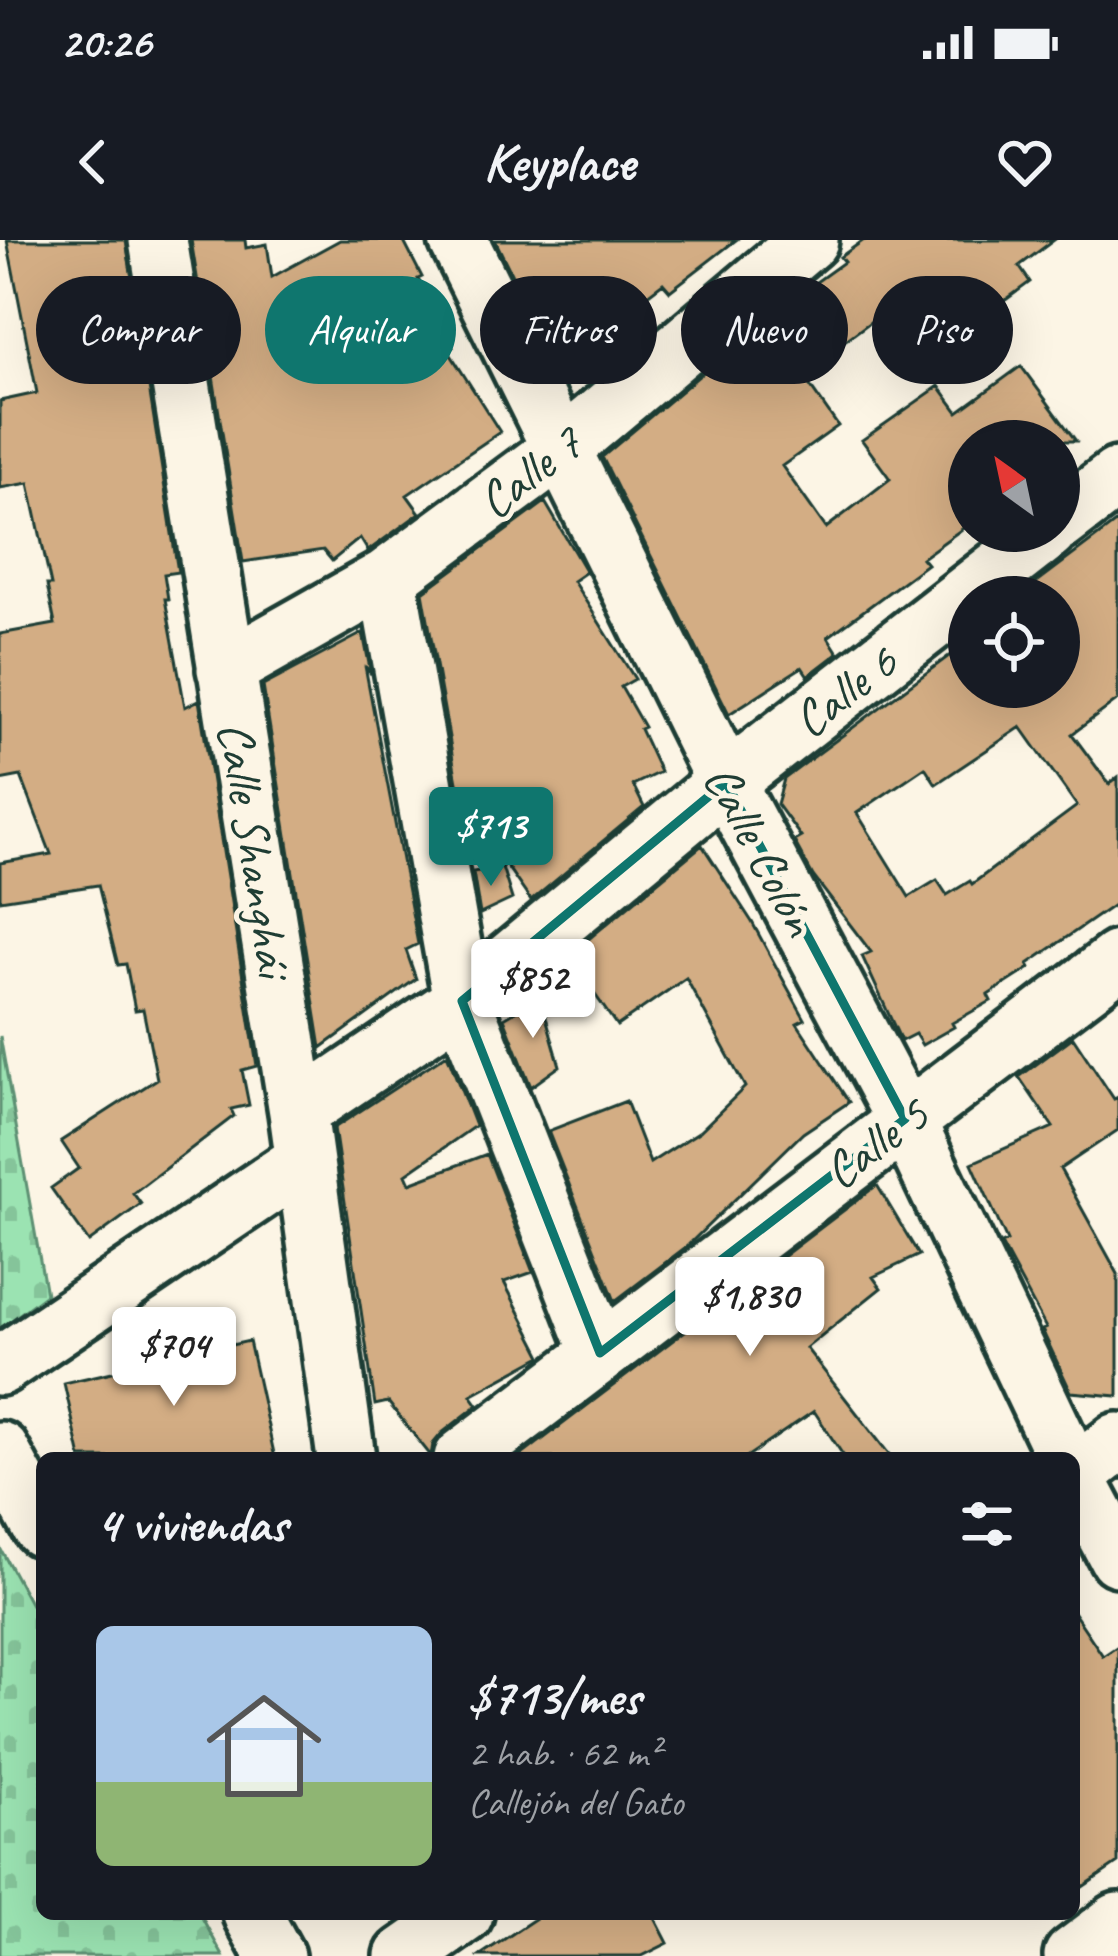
<!DOCTYPE html>
<html lang="es">
<meta charset="utf-8">
<style>
body{margin:0;font-family:Caveat,sans-serif;background:#20242c;color:#f1f3f6;height:100vh;display:flex;flex-direction:column;font-size:45px;white-space:nowrap}
*{box-sizing:border-box;margin:0}
p{font-size:39px;color:#9ea1a6}
.icon{flex:none;width:66px;height:66px;fill:none;stroke:currentColor;stroke-width:2;stroke-linecap:round;stroke-linejoin:round}
.map{position:relative;flex:1;overflow:hidden}
.drawer{position:absolute;left:36px;top:1212px;width:1044px;height:468px;display:flex;flex-direction:column;background:#171b24;border-radius:18px;box-shadow:0 12px 48px #0002}
.drawer>*{flex:none}
.top-card{position:absolute;left:36px;top:36px;width:1047px;height:108px;display:flex;gap:24px}
.needle{width:78px;rotate:327deg}
.tools{position:absolute;left:948px;top:180px;display:grid;gap:24px}
.tools a{display:grid;place-items:center;width:132px;height:132px;border-radius:50%;background:#171b24;box-shadow:0 12px 48px #0002;font-size:60px}
.price{position:absolute;translate:-50% -102px;padding:0 27px;border-radius:12px;background:#fff;color:#222;font-size:39px;line-height:78px;filter:drop-shadow(0 3px 6px #0008)}
.price::after{content:'';position:absolute;left:50%;top:72px;width:36px;height:27px;margin-left:-18px;background:inherit;clip-path:polygon(0 0,100% 0,50% 100%)}
.price.active{background:#0f766e;color:#fff}
ul{padding:0;list-style:none}
li{display:flex;align-items:center;gap:36px;height:300px;padding:0 60px}
li span{display:grid;place-items:center;flex:none;width:336px;height:240px;border-radius:18px;color:#555}
li>.icon{margin-inline-start:auto}
span .icon{width:144px;height:144px;fill:#fffc;stroke-width:1}
li b{font-size:51px}
h2{display:flex;justify-content:space-between;align-items:center;height:144px;padding:0 60px;font-size:51px}
.tag{padding:0 42px;border-radius:54px;background:#171b24;box-shadow:0 12px 48px #0002;font-size:42px;line-height:108px}
.tag.active{background:#0f766e;color:#fff}
.status{display:flex;justify-content:space-between;align-items:center;height:84px;padding:0 60px;background:#171b24;direction:ltr}
.status svg{height:33px;fill:currentColor}
header{display:flex;justify-content:space-between;align-items:center;height:156px;padding:0 60px;background:#171b24;font-size:54px;font-weight:800}
.map>svg:first-child{display:block}
.cemetery{fill:url(#cemetery-stones);stroke:#5d9073;stroke-width:3}
.building{fill:#d3ad84;stroke:#1f3d34;stroke-width:3;fill-rule:evenodd}
.lines{fill:none;stroke-linecap:round;stroke-linejoin:round}
.street-casing{stroke:#1f3d34;stroke-width:66}
.street{stroke:#fcf5e5;stroke-width:57}
.marked{fill:none;stroke:#0f766e;stroke-width:9;stroke-linejoin:round}
.labels{text-anchor:middle;stroke-width:10;stroke-linejoin:round;paint-order:stroke}
.street-label{font-size:51px;fill:#1f3d34;stroke:#fcf5e5}
</style>
<div class="status"><b>20:26</b><svg viewBox="0 0 49 12"><path d="M0 12V9h3v3zM5 12V6h3v6zM10 12V3h3v9zM15 12V0h3v12zM26 1h20v11H26zM47 4h2v5h-2z"/></svg></div>
<header><svg class="icon" aria-label="back" viewBox="0 0 24 24"><path d="M15 5l-7 7 7 7"/></svg>Keyplace<svg class="icon" aria-label="heart" viewBox="0 0 24 24"><path d="M12 20l-8-8c-3-5 5-10 8-4 3-6 11-1 8 4z"/></svg></header>
<div class="map">
<svg width="1118" height="1716" viewBox="0 0 1118 1716">
<defs>
<pattern id="cemetery-stones" width="16" height="16" patternUnits="userSpaceOnUse" patternTransform="scale(3)"><rect width="16" height="16" fill="#9be3b2"/><path d="M2 7V4a2 2 0 0 1 4 0v3zM10 15v-3a2 2 0 0 1 4 0v3z" fill="#85c49a"/></pattern>
</defs>
<rect width="100%" height="100%" fill="#fcf5e5"/>
<filter id="ink" filterUnits="userSpaceOnUse"><feTurbulence type="fractalNoise" baseFrequency=".00833" numOctaves="2"/><feDisplacementMap in="SourceGraphic" scale="24" xChannelSelector="R" yChannelSelector="G"/><feConvolveMatrix kernelMatrix="1 2 1 2 8 2 1 2 1" color-interpolation-filters="sRGB"/></filter>
<g filter="url(#ink)">
<path class="cemetery" d="M0 796 46 1054 0 1089Z
M0 1308 42 1385V1674H200L223 1716H0Z"/>
<path class="building" d="M7 0H126L178 332 164 334 168 359H165L185 467 199 460 257 826 242 830 249 865 231 869 234 876 133 953 141 964 89 1002 51 948 79 928 61 901 157 839 143 769 135 770 126 724 118 725 98 645 0 660V623L51 614 21 536 0 540V394L55 384 47 345H51L29 243 0 248V161L37 153Z
M191 0H245L246 8 267 4 272 37 340 0H403L422 37 418 39 453 107 448 110 500 192 407 255 420 273 368 311 360 298 332 321 323 310 243 322Z
M495 0H736L670 51 663 43 585 102 587 107 555 123Z
M864 0H1054L1019 26 1030 42 988 73 970 49 901 101 881 74 801 133 838 186 782 226 826 288 890 239 862 200 939 146 958 172 1021 126 1076 201H969V284L922 318 927 324 828 397 838 413 808 436 802 427 729 474 602 217 780 68 844 22 840 17Z
M545 262 586 332 573 341 635 439 621 447 644 487 640 489 660 532 633 545 644 567 531 661 483 592 478 594 462 570 423 352Z
M1118 281V460L1072 494 1109 544 1118 537V662L1028 724 1030 728 988 755 991 761 952 783 954 787 922 805 915 794 901 801 862 716 871 712 813 636 794 601 801 597 777 564 784 539 969 401V447H1059V357H1017ZM1021 487 1077 566 972 644 970 641 947 655 937 640 909 657 857 573 925 527 936 544Z
M363 393 371 434 365 426 418 704 406 710 416 739 321 808 263 446Z
M702 605 752 682 785 743 805 779 797 783 849 862 803 893 686 1007 615 1061 548 891 626 861 650 923 700 891 745 847 686 738 617 786 568 716Z
M502 627 512 659 480 674 473 632Z
M540 756 560 826 531 847 504 778Z
M1073 797 1114 859 1118 857V890L1060 929 1118 1034V1156L1071 1152 1042 1090 1046 1088 1001 1004 1007 1001 972 923 1053 887 1019 837Z
M447 814 475 886 406 934 410 943 487 914 533 1032 504 1042 542 1116 471 1155 478 1165 442 1193 433 1204 431 1216 388 1162 375 1165 334 888Z
M877 945 919 1015 873 1037 881 1048 806 1108 892 1218H845L814 1171 745 1218H518Z
M249 1101 275 1218H81L64 1143Z
M1074 1373 1103 1416 1118 1406V1623L1074 1653Z
M542 1674H653L668 1703 642 1716H479Z"/>
<g class="lines">
<g class="street-casing">
<path id="street" d="M158 0 298 872 346 1218
M458 0 726 542 905 879 1066 1218
M1059 282 1118 237
M387 338 462 761 600 1113
M226 429 387 338 560 210 809 0
M298 872 462 761 726 542 1048 291
M0 1126 302 922
M0 1211 42 1288
M463 1218 1118 720
M1074 1234 1118 1317
M1074 1236 1118 1202
M252 1674 275 1716
M404 1716 464 1674
M1073 1716 1118 1682"/>
</g>
<use href="#street" class="street"/>
</g>
</g>
<path class="marked" d="M726 542 905 879 600 1113 462 761Z"/>
<g class="labels">
<g class="street-label">
<text transform="translate(529 231) rotate(-38)" y="18">Calle 7</text>
<text transform="translate(844 450) rotate(-38)" y="18">Calle 6</text>
<text transform="translate(256 609) rotate(81)" y="18">Calle Shanghái</text>
<text transform="translate(762 609) rotate(62)" y="18">Calle Colón</text>
<text transform="translate(875 902) rotate(-37)" y="18">Calle 5</text>
</g>
</g>
</svg>
<div class="tools">
<a><svg class="needle" viewBox="-14 -14 28 28"><path d="M0-13l5 13h-10z" fill="#e53935"/><path d="M0 13l5-13h-10z" fill="#9ea1a6"/></svg></a>
<a><svg class="icon" aria-label="locate" viewBox="0 0 24 24"><circle cx="12" cy="12" r="6"/><path d="M12 2v4M12 18v4M2 12h4M18 12h4"/></svg></a>
</div>
<b class="price active" style="left:491px;top:649px">$713</b>
<b class="price" style="left:533px;top:801px">$852</b>
<b class="price" style="left:750px;top:1119px">$1,830</b>
<b class="price" style="left:174px;top:1169px">$704</b>
<div class="top-card">
<a class="tag">Comprar</a>
<a class="tag active">Alquilar</a>
<a class="tag">Filtros</a>
<a class="tag">Nuevo</a>
<a class="tag">Piso</a>
</div>
<section class="drawer">
<h2>4 viviendas<svg class="icon" aria-label="filters" viewBox="0 0 24 24"><path d="M4 7h16M4 17h16"/><circle cx="9" cy="7" r="2"/><circle cx="15" cy="17" r="2"/></svg></h2>
<ul>
<li><span style="background:linear-gradient(#a9c7e8 65%,#8fb573 0)"><svg class="icon" aria-label="home" viewBox="0 0 24 24"><path d="M3 11l9-7 9 7M6 9v11h12V9"/></svg></span><div><b>$713/mes</b><p>2 hab. · 62 m²</p><p>Callejón del Gato</p></div></li>
</ul>
</section>
</div>
